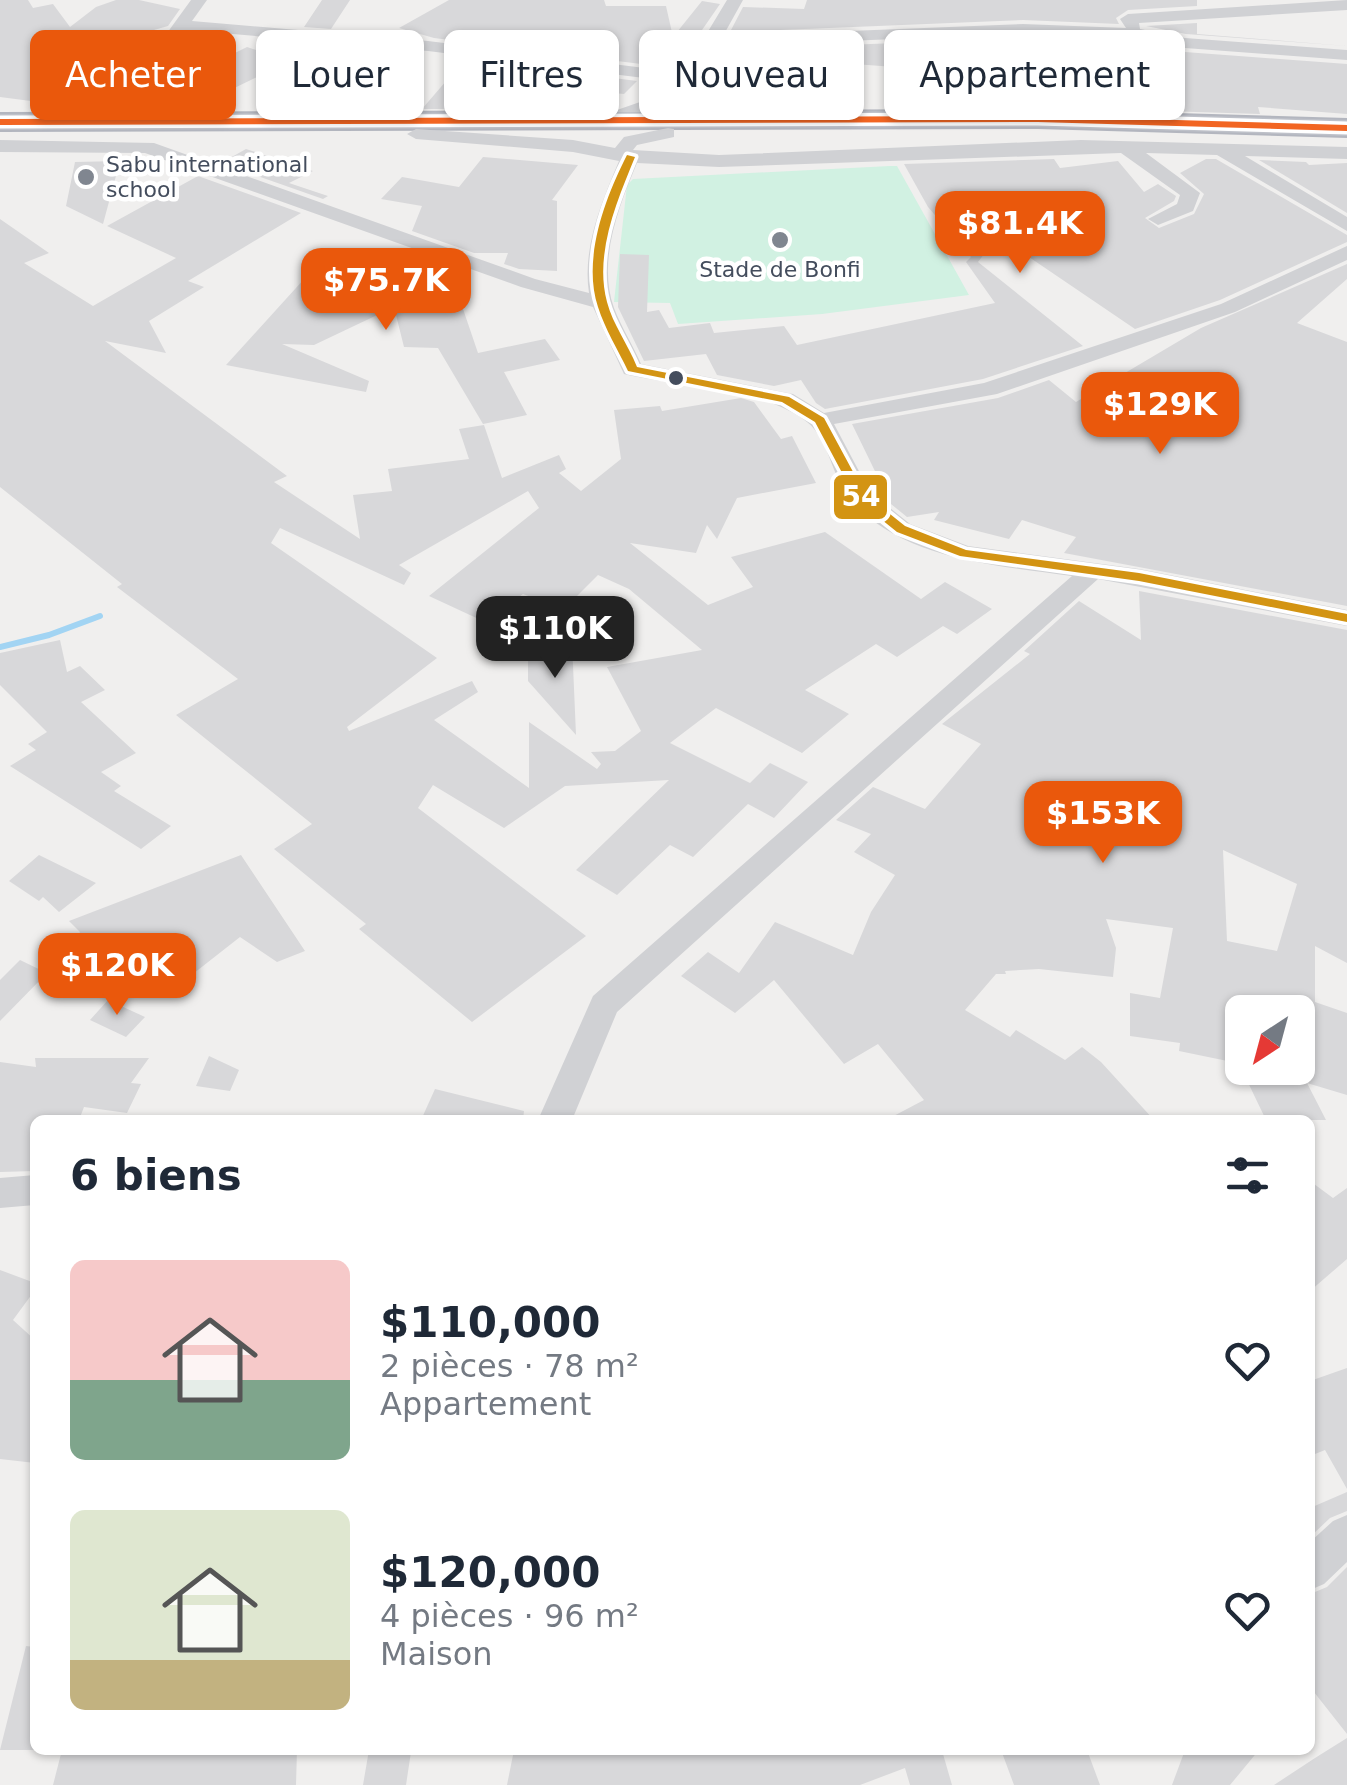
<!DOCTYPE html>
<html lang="fr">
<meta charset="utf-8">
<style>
body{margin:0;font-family:"DejaVu Sans",sans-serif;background:#f2f2f3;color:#1f2937;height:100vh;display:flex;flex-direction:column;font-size:38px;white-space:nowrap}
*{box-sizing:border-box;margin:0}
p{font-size:32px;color:#747a83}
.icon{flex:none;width:55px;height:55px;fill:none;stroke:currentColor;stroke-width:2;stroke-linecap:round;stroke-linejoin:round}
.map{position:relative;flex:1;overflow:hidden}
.drawer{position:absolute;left:30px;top:1115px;width:1285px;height:640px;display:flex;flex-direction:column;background:#fff;border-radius:15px;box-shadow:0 2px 8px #0004}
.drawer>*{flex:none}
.hud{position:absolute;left:30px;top:30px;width:1288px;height:90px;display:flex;gap:20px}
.needle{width:65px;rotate:216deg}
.buttons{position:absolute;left:1225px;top:995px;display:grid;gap:20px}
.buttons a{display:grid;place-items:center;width:90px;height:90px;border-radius:15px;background:#fff;box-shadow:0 2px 8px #0004;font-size:50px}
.price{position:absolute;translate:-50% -85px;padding:0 22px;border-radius:20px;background:#ea580c;color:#fff;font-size:32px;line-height:65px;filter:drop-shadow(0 2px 5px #0008)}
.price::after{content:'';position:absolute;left:50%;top:60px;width:30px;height:22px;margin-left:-15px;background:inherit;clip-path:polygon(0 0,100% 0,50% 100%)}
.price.current{background:#222;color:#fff}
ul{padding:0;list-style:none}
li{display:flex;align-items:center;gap:30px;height:250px;padding:0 40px}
li span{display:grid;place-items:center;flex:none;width:280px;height:200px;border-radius:15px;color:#555}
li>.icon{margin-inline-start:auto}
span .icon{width:120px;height:120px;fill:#fffc;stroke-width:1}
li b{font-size:42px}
h2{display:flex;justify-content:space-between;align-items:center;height:120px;padding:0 40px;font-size:42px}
.tag{padding:0 35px;border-radius:15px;background:#fff;box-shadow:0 2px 8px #0004;font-size:35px;line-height:90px}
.tag.current{background:#ea580c;color:#fff}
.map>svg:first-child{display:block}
.green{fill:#d1f1e2}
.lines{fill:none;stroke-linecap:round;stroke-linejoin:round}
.stream{stroke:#a2d4f3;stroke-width:6}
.building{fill:#d8d8da;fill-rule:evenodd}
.highway-casing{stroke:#b3b6bf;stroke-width:4}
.minor{fill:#d0d1d4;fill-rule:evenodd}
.highway{fill:#bec1c9;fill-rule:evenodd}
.bus-1-casing{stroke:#fff;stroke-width:7}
.bus-2-casing{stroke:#fff;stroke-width:7}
.bus-1{fill:#f26522;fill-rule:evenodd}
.bus-2{fill:#d39413;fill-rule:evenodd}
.poi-dot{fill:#808690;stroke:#fff;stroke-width:4}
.bus-dot{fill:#444d5d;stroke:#fff;stroke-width:4}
.labels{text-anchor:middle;stroke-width:9;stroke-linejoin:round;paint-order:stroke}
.far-poi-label{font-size:22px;fill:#444d5d;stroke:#fff;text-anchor:start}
.line-badge{stroke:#fff;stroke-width:4}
.badge-label{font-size:28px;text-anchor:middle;font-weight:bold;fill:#fff}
</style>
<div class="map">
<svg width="1347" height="1785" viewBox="0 0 1347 1785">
<rect width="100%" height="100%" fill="#f0efee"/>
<path class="green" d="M890 166H897L969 295 822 314 678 324 670 303 614 302 627 185 633 179Z"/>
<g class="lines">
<path class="stream" d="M0 647 49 635 100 616"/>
</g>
<path class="building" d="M0 0H28L33 8 53 4 70 27 96 7 116 0H139L180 9 168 26 154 30 109 95H81L69 106 0 97Z
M322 0H350L331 29 304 27Z
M449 0H604L606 6H666L673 37 702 1 720 4 682 59 669 57 657 66 434 38 399 28Z
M807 0H1197V6L1128 10 1116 18 1119 24 1023 20 730 32 743 7 804 9Z
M1197 23V34L1347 46 1186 34 1146 26Z
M1023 38 1137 42 1185 52 1347 64V114L1258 107 1260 114 1035 107 1030 88 944 81V93L915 92 916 77 906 76 908 68 854 64V74L786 68 773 100 723 96 704 89 712 64 707 63 718 50Z
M293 43 320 45 279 109 259 110 278 67 222 94 180 80 247 47 283 59Z
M465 59 637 81 624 94 581 90 577 109H422Z
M246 149 313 171 289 183 328 196 323 199 221 163Z
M483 157 578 165 552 200 557 201V271L519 269 504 264 508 253H474L412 231 422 206 381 199 402 177 459 187Z
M1054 159 1060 168 1118 161 1144 192 1158 184 1176 196 1174 201 1145 218 1159 228 1194 214 1204 194 1180 173 1206 159H1216L1347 235V242L1220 300 1135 329 998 236 978 262 1083 346 983 379 825 409 816 403 801 380 774 386 717 375 706 354 644 361 618 307 620 254 649 255 647 312 659 310 669 328 710 323 714 333 784 326 797 345 995 303 966 262 971 257 928 207 904 164Z
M1259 160 1306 162 1309 165 1347 163V213Z
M120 161 103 224 66 206 75 162Z
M198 176 301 213 188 281 204 287 149 321 166 353 105 341 287 476 274 482 360 539 353 495 392 491 388 469 469 459 459 429 484 425 502 478 559 455 566 469 559 473 581 491 621 459 614 410 660 406 662 411 741 398 754 402 781 439 792 436 816 483 737 498 717 539 707 525 696 553 630 543 708 605 753 587 731 557 825 532 921 599 945 582 992 609 957 634 943 626 897 657 876 644 805 690 849 714 802 753 716 708 670 743 750 783 770 763 808 782 774 818 748 804 693 857 670 845 617 895 576 870 669 780 565 786 504 828 433 785 418 808 586 936 472 1022 359 929 366 924 274 849 312 824 176 715 238 679 117 587 122 584 0 487V219L49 253 24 263 93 306 176 258 107 226ZM528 491 539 508 429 596 485 622 523 594 571 612 570 598 572 601 598 575 629 589 702 650 607 667 641 731 615 751 591 752 601 764 597 769 529 722V788L434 720 478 692 472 681 349 731 347 727 437 658 271 543 280 528 404 585 411 573 399 565Z
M368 251 462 306 478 353 545 339 560 360 504 372 527 415 483 424 438 348 404 347 394 307 314 345 282 344 369 381 366 392 226 365 305 278Z
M1347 264V279L1297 323 1347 342V606L1064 553 1076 537 1022 520 1009 539 934 520 939 512 907 517 891 504 852 424 998 398 1049 380 1076 402 1201 328Z
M1139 591 1347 630V963L1315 946V1002L1347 1013V1095L1307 1083 1326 1120H1266L1241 1068H1298V1012H1242V1064L1179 1051 1180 1043 1130 1036V993L1160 998 1173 928 1106 919 1116 948 1113 977 1039 969 1005 971 1006 974H996L965 1010 1010 1037 1016 1030 1065 1060 1082 1047 1101 1062 1154 1120H886L924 1100 878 1044 844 1064 774 980 735 1013 681 976 708 952 739 973 775 922 853 955 871 912 895 875 854 852 871 834 836 820 873 787 925 809 981 744 942 724 1030 654 1024 651 1079 601 1141 640ZM1223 850 1297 884 1277 951 1227 941Z
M60 640 67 672 80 666 105 690 81 702 136 753 101 772 121 786 114 791 171 826 141 849 10 766 36 750 28 744 47 732 0 685V653Z
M572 642 576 735 528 681V657Z
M39 855 96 883 59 912 43 897 39 901 9 881Z
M241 855 305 951 277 962 240 937 175 988 123 951 104 990 54 982 80 932 69 921Z
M20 960 47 973 0 1021V980Z
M108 1000 145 1017 126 1037 90 1020Z
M209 1056 239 1070 230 1091 196 1086Z
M35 1058H149L131 1083 141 1084 127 1113 84 1107 79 1120H35V1171L0 1172V1062L36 1067Z
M435 1089 524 1111 523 1120H421Z
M1310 1181 1333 1198 1347 1188V1259L1310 1291Z
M0 1270 35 1283V1290L13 1320 35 1340V1463L0 1459Z
M1347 1368V1489L1325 1450 1310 1456V1381Z
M1347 1492V1511L1330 1518 1310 1537V1508Z
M1347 1567V1734L1310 1687V1594L1327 1587Z
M26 1646 35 1647V1750H0Z
M1347 1738V1785H1274L1315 1758Z
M62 1750H297L296 1785H53Z
M369 1750 411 1752 406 1785H363Z
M514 1750H946L943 1754 952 1785H910L905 1768 860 1785H507Z
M1001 1750H1087L1100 1785H1014Z
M1185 1750H1259L1230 1785H1172Z"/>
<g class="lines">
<g class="highway-casing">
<path id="highway" d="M1038 111 1347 120V136L1038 127 0 130V114Z"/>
</g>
<path class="minor" d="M191 0H207L192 21 428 41 677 72 704 38 727 0H743L723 36 1023 24 1126 28 1120 19 1128 14 1347 0V10L1139 23 1140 29 1185 38 1347 50V60L1185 48 1137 38 1023 34 716 46 687 82 689 87 732 103 792 110V118L732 114 675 93C654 110 624 129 597 125V117L640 102 668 81 428 51 186 30 127 113H115L112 109Z
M668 128 674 129V137L637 145 633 150 719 155 1081 140 1347 147V159L1245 156 1347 217V231L1217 155 1146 153 1200 193 1193 211 1158 225 1148 219 1177 204 1180 195 1121 153 719 167 637 163C619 206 597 261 614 308 621 327 633 345 641 364L793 394 824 413 984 383 1221 304 1347 246V260L1235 312 997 394 834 424 870 492 910 524 968 546 1139 569 1347 610V626L1098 579 617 1012 572 1120H538L593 996 1072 576C996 565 908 561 852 502 832 480 830 440 807 422 765 388 678 387 624 374L593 307 521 287 145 153 0 152V140L154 143 535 279 589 293C582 248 602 201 619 161L573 152 416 139 407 134 416 129 573 140 615 148 624 137Z
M35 1175V1205L0 1208V1178Z
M1347 1515V1562L1324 1584 1310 1590V1542L1333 1521Z"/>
<use href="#highway" class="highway"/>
<g class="bus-1-casing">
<path id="bus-1" d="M1038 116 1347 125V131L1038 122 0 125V119Z"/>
</g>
<g class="bus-2-casing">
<path id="bus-2" d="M627 155 635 157C617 201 594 254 607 302 613 325 628 344 637 367L789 397 824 418 865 494 905 526 966 550 1139 573 1347 614V622L1139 581 960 556 897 532 856 499 815 422 782 402 628 371C618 350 605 329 598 307 582 259 605 198 627 155Z"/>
</g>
<use href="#bus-1" class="bus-1"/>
<use href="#bus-2" class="bus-2"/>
</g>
<g class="poi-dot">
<circle cx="86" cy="177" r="10"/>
<circle cx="780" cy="240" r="10"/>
</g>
<circle class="bus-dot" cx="676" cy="378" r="9"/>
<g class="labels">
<g class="far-poi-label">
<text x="106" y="172">Sabu international<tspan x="106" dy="25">school</tspan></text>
<text x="780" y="277" text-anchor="middle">Stade de Bonfi</text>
</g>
</g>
<rect class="line-badge" x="832" y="473" width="57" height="48" rx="10" fill="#d39413"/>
<g class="badge-label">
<text x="861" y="506">54</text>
</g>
</svg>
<div class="buttons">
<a><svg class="needle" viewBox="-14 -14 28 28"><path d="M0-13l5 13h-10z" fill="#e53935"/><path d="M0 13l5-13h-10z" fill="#747a83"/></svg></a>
</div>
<b class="price" style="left:1020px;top:276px">$81.4K</b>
<b class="price" style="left:386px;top:333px">$75.7K</b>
<b class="price" style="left:1160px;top:457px">$129K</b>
<b class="price current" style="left:555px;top:681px">$110K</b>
<b class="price" style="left:1103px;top:866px">$153K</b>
<b class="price" style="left:117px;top:1018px">$120K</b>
<div class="hud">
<a class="tag current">Acheter</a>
<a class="tag">Louer</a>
<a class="tag">Filtres</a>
<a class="tag">Nouveau</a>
<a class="tag">Appartement</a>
</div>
<section class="drawer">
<h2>6 biens<svg class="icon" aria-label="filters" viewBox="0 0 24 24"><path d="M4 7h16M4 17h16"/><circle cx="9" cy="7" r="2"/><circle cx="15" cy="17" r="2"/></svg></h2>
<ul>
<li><span style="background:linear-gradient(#f6c9c9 60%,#7fa58c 0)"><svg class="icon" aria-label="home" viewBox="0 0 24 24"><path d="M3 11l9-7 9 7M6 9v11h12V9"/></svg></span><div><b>$110,000</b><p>2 pièces · 78 m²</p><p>Appartement</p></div><svg class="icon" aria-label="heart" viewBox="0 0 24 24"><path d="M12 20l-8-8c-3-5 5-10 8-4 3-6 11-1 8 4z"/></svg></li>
<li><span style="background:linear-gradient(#dfe7d0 75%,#c2b280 0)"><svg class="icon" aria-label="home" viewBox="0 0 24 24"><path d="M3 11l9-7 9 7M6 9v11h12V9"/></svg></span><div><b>$120,000</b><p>4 pièces · 96 m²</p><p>Maison</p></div><svg class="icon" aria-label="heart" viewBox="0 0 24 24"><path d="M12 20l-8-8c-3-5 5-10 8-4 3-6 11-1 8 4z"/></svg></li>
</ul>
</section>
</div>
